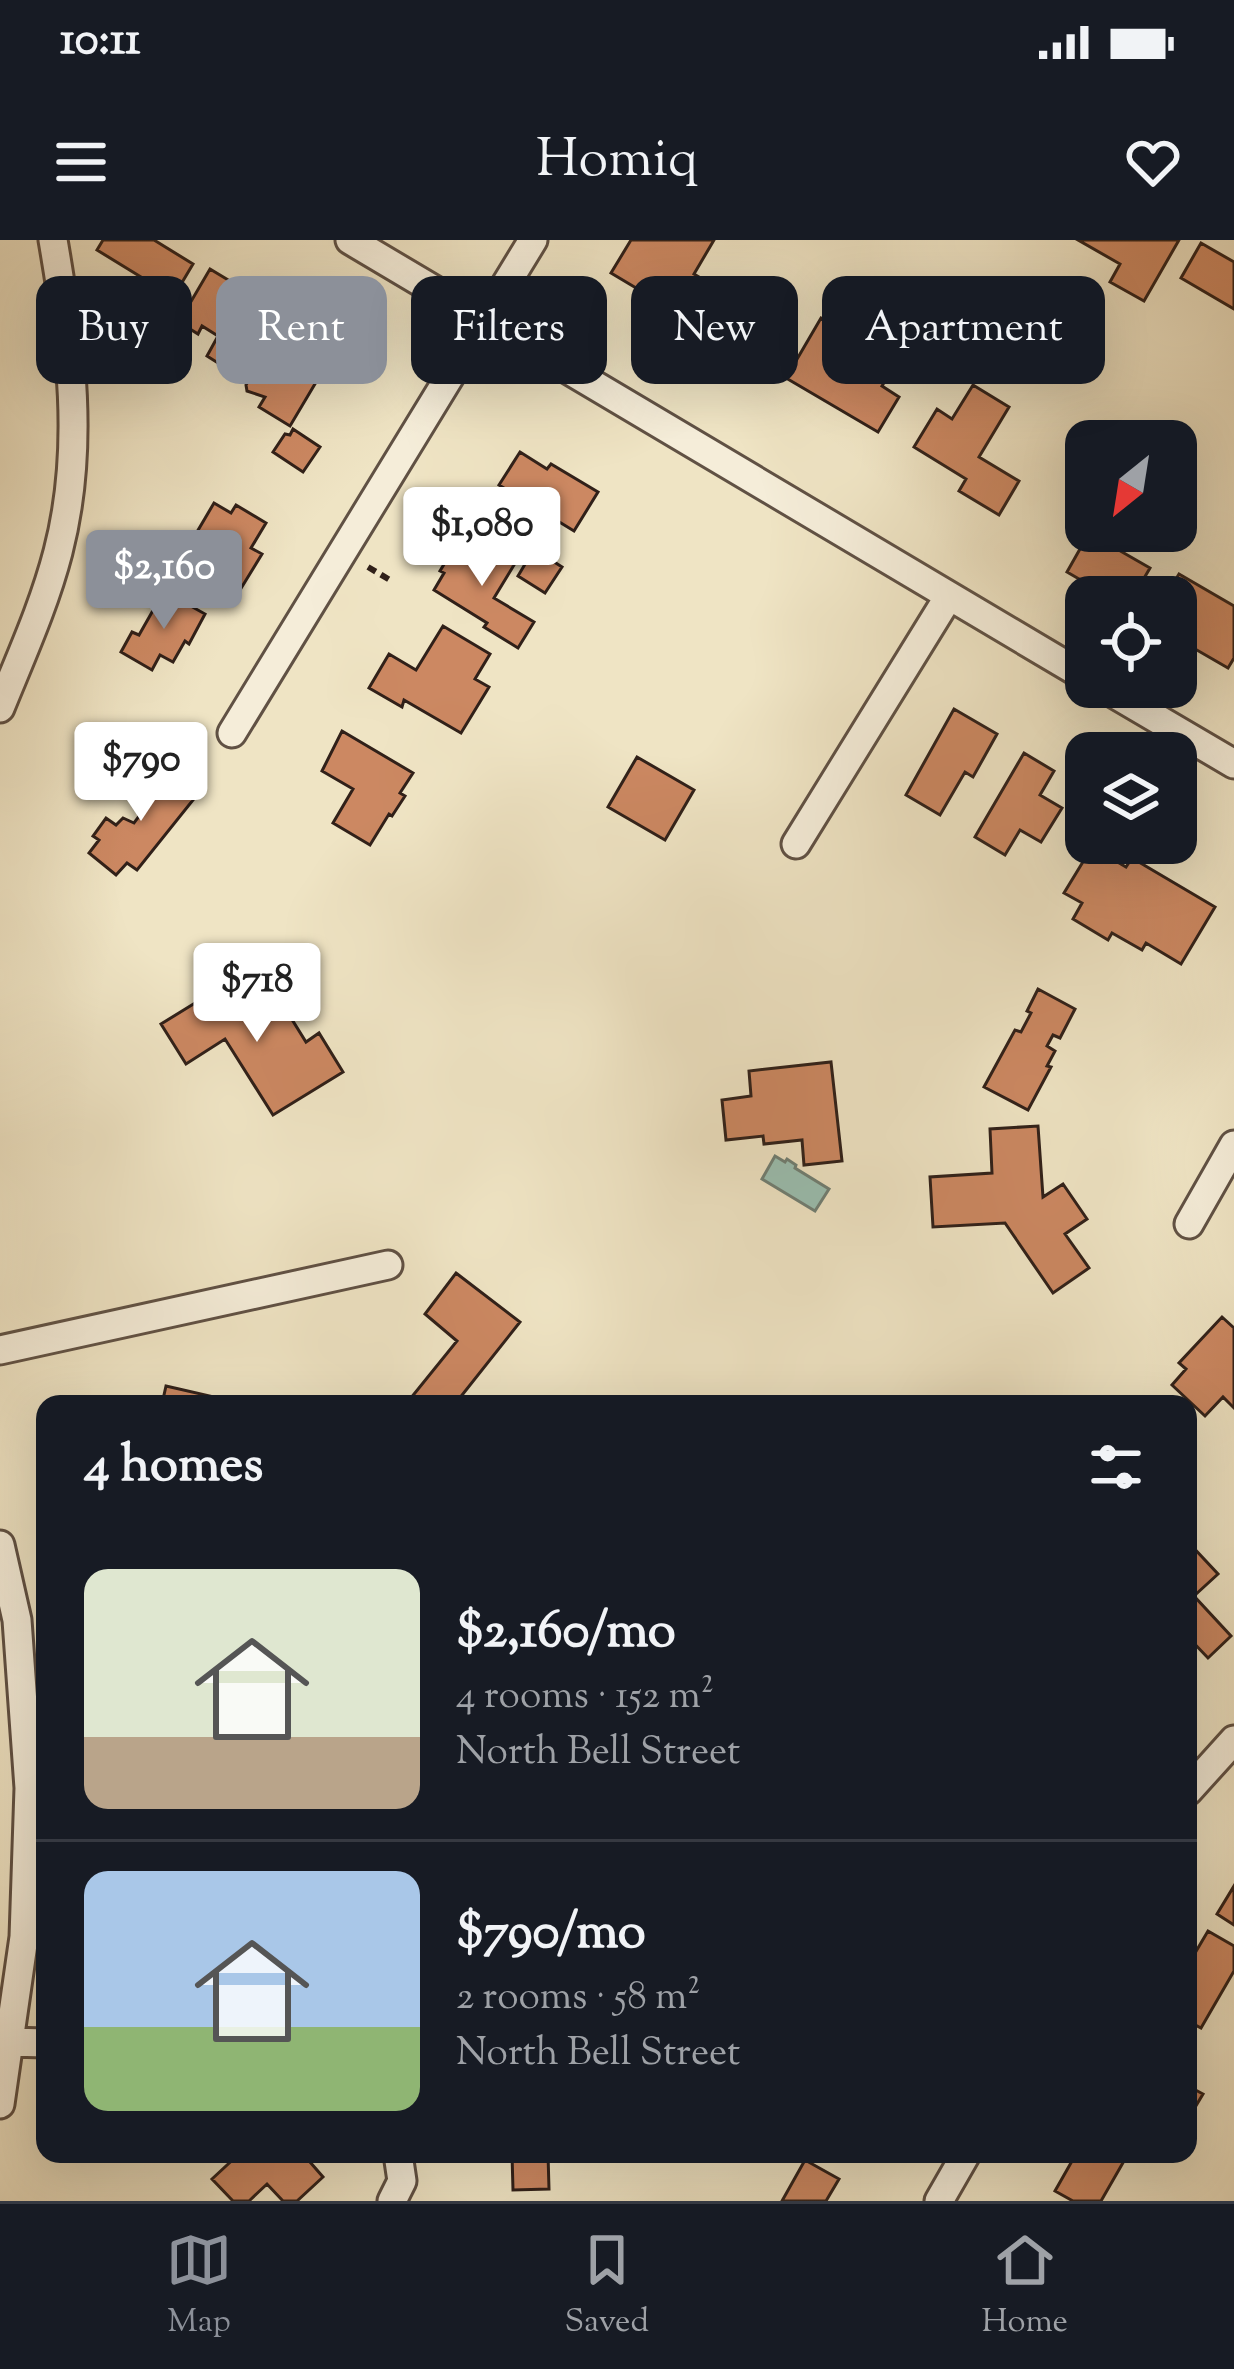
<!DOCTYPE html>
<meta charset="utf-8">
<style>
body{margin:0;font-family:"Sorts Mill Goudy",serif;background:#20242c;color:#f1f3f6;height:100vh;display:flex;flex-direction:column;font-size:45px;white-space:nowrap}
*{box-sizing:border-box;margin:0}
p{font-size:39px;color:#9ea1a6}
.icon{flex:none;width:66px;height:66px;fill:none;stroke:currentColor;stroke-width:2;stroke-linecap:round;stroke-linejoin:round}
.map{position:relative;flex:1;overflow:hidden}
.details{position:absolute;left:36px;top:1155px;width:1161px;height:768px;display:flex;flex-direction:column;background:#171b24;border-radius:24px;box-shadow:0 12px 48px #0002}
.details>*{flex:none}
.guide{position:absolute;left:36px;top:36px;width:1164px;height:108px;display:flex;gap:24px}
.needle{width:78px;rotate:210deg}
.tools{position:absolute;left:1065px;top:180px;display:grid;gap:24px}
.tools a{display:grid;place-items:center;width:132px;height:132px;border-radius:24px;background:#171b24;box-shadow:0 12px 48px #0002;font-size:60px}
.price{position:absolute;translate:-50% -102px;padding:0 27px;border-radius:12px;background:#fff;color:#222;font-size:39px;line-height:78px;filter:drop-shadow(0 3px 6px #0008)}
.price::after{content:'';position:absolute;left:50%;top:72px;width:36px;height:27px;margin-left:-18px;background:inherit;clip-path:polygon(0 0,100% 0,50% 100%)}
.price.on{background:#8c9099;color:#fff}
ul{padding:0;list-style:none}
li{display:flex;align-items:center;gap:36px;height:300px;padding:0 48px}
li+li{border-top:3px solid #363941}
li span{display:grid;place-items:center;flex:none;width:336px;height:240px;border-radius:24px;color:#555}
li>.icon{margin-inline-start:auto}
span .icon{width:144px;height:144px;fill:#fffc;stroke-width:1}
li b{font-size:51px}
h2{display:flex;justify-content:space-between;align-items:center;height:144px;padding:0 48px;font-size:51px}
.pill{padding:0 42px;border-radius:24px;background:#171b24;box-shadow:0 12px 48px #0002;font-size:42px;line-height:108px}
.pill.on{background:#8c9099;color:#fff}
.status{display:flex;justify-content:space-between;align-items:center;height:84px;padding:0 60px;background:#171b24;direction:ltr}
.status svg{height:33px;fill:currentColor}
header{display:flex;justify-content:space-between;align-items:center;height:156px;padding:0 48px;background:#171b24;font-size:54px;font-weight:600}
.dock{display:flex;justify-content:space-around;align-items:center;height:168px;border-top:3px solid #363941;background:#171b24;font-size:33px;color:#9ea1a6}
.dock a{display:grid;justify-items:center;gap:6px}
.dock .on{color:#8c9099}
.map>svg:first-child{display:block}
.water{fill:#9abfb1;stroke:#707f74;stroke-width:3}
.building{fill:#cc8862;stroke:#302019;stroke-width:3}
.lines{fill:none;stroke-linecap:round;stroke-linejoin:round}
.street-casing{stroke:#605144;stroke-width:33}
.path{stroke:#302019;stroke-width:6;stroke-dasharray:9 6;stroke-linecap:butt}
.street{stroke:#f5edd9;stroke-width:27}
</style>
<div class="status"><b>10:11</b><svg viewBox="0 0 49 12"><path d="M0 12V9h3v3zM5 12V6h3v6zM10 12V3h3v9zM15 12V0h3v12zM26 1h20v11H26zM47 4h2v5h-2z"/></svg></div>
<header><svg class="icon" aria-label="menu" viewBox="0 0 24 24"><path d="M4 6h16M4 12h16M4 18h16"/></svg>Homiq<svg class="icon" aria-label="heart" viewBox="0 0 24 24"><path d="M12 20l-8-8c-3-5 5-10 8-4 3-6 11-1 8 4z"/></svg></header>
<div class="map">
<svg width="1234" height="1961" viewBox="0 0 1234 1961">
<rect width="100%" height="100%" fill="#efe4c4"/>
<filter id="stains"><feTurbulence type="fractalNoise" baseFrequency=".00167" numOctaves="4"/><feColorMatrix values="0 0 0 0 .2 0 0 0 0 .09 0 0 0 0 .02 0 0 0 .5 -.17"/></filter>
<radialGradient id="worn" r=".72"><stop offset=".6" stop-color="#630" stop-opacity="0"/><stop offset="1" stop-color="#630" stop-opacity=".3"/></radialGradient>
<path class="water" d="M775 916 785 922 787 919 796 925 795 928 829 949 815 971 762 939Z"/>
<path class="building" d="M103 0H154L193 24 152 93 132 81 154 45 97 10Z
M631 0H714L694 34 709 43 688 79 611 33Z
M1078 0H1179L1144 61 1110 42 1120 24Z
M1201 3 1234 22V69L1181 38Z
M210 29 258 58 218 123 207 116 218 96 202 86 198 94 179 82Z
M708 71 754 98 735 131 689 105Z
M821 78 896 123 882 146 899 157 878 192 786 138Z
M290 96 315 111 310 119 325 127 290 186 259 167 265 157 247 151 246 145 268 107 280 114Z
M973 145 1009 167 979 217 1019 241 999 275 959 251 966 239 914 207 937 169 952 179Z
M293 189 320 207 303 232 273 212 285 194 290 195Z
M520 212 547 229 551 224 598 252 574 291 499 245Z
M214 263 231 273 236 265 266 283 251 308 262 314 240 350 226 341 215 359 181 338 194 315 187 309Z
M1089 293 1150 328 1133 357H1110L1067 332Z
M466 295 514 325 494 358 534 382 518 408 484 387 487 383 434 350 444 333 440 331 460 298 462 300Z
M534 309 562 327 545 353 518 336Z
M1179 334 1234 366V418L1228 428 1176 398V357H1165Z
M164 351 205 374 189 404 185 401 173 422 160 415 152 430 121 412 132 392 139 395Z
M443 386 490 414 475 439 489 447 461 493 404 460 402 467 369 448 389 414 416 430Z
M954 469 997 494 973 537 965 532 940 575 906 555Z
M342 491 413 533 400 553 405 556 392 576 389 574 370 605 333 583 353 549 322 531Z
M1024 513 1054 531 1040 555 1062 568 1041 602 1020 590 1005 615 975 597Z
M637 517 694 550 665 600 608 567Z
M152 527 193 560 137 630 127 623 116 635 89 613 99 600 93 596 106 578 116 585 123 578 134 583 146 567 143 564 140 568 132 561 135 557 131 554Z
M1092 607 1126 627 1132 618 1215 667 1181 724 1146 703 1142 710 1112 693 1108 700 1073 679 1082 663 1064 653Z
M221 747 236 772 273 749 306 802 319 793 343 832 273 875 225 799 186 824 161 784Z
M1038 749 1075 769 1060 798 1053 795 1047 806 1055 811 1047 826 1051 827 1028 870 984 847 1015 790 1021 792 1031 773 1027 771Z
M831 822 842 921 804 925 802 900 764 904 763 896 726 900 722 860 751 856 749 831Z
M1038 886 1043 957 1063 944 1087 979 1065 994 1089 1028 1053 1053 1005 983 933 987 930 937 992 933 990 889Z
M456 1033 520 1082 455 1164H406L457 1101 425 1074Z
M1222 1077 1234 1088V1168L1223 1157 1205 1176 1172 1145 1186 1129 1179 1123Z
M166 1146 210 1156 208 1164H162Z
M1190 1304 1218 1334 1194 1356 1231 1396 1208 1418 1188 1397Z
M1234 1646V1685L1217 1674Z
M1208 1691 1234 1706V1731L1201 1788 1188 1781V1725Z
M1188 1846 1203 1854 1188 1879Z
M107 1914H202V1918L107 1917Z
M239 1914H303L323 1937 297 1961H283L267 1944 249 1961H233L212 1939Z
M512 1914H548L549 1949 513 1950Z
M1076 1914H1128L1101 1961H1073L1055 1951Z
M805 1920 839 1939 826 1961H782Z"/>
<g class="lines">
<g class="street-casing">
<path id="street" d="M350 0 1086 437
M1103 447 1234 524
M0 468C21 416 44 366 58 312 85 208 71 104 53 0
M232 493 533 0
M796 604 949 356
M1189 984 1234 905
M0 1110 388 1025
M0 1305 17 1380 29 1548 24 1697 0 1864
M1188 1551 1234 1500
M10 1802 45 1803
M392 1961 402 1941 398 1914
M939 1961 966 1914"/>
</g>
<path class="path" d="M368 327 390 340"/>
<use href="#street" class="street"/>
</g>
<rect width="100%" height="100%" filter="url(#stains)"/>
<rect width="100%" height="100%" fill="url(#worn)"/>
</svg>
<div class="tools">
<a><svg class="needle" viewBox="-14 -14 28 28"><path d="M0-13l5 13h-10z" fill="#e53935"/><path d="M0 13l5-13h-10z" fill="#9ea1a6"/></svg></a>
<a><svg class="icon" aria-label="locate" viewBox="0 0 24 24"><circle cx="12" cy="12" r="6"/><path d="M12 2v4M12 18v4M2 12h4M18 12h4"/></svg></a>
<a><svg class="icon" aria-label="layers" viewBox="0 0 24 24"><path d="M12 4l9 5-9 5-9-5zM3 14l9 5 9-5"/></svg></a>
</div>
<b class="price" style="left:482px;top:349px">$1,080</b>
<b class="price on" style="left:164px;top:392px">$2,160</b>
<b class="price" style="left:141px;top:584px">$790</b>
<b class="price" style="left:257px;top:805px">$718</b>
<div class="guide">
<a class="pill">Buy</a>
<a class="pill on">Rent</a>
<a class="pill">Filters</a>
<a class="pill">New</a>
<a class="pill">Apartment</a>
</div>
<section class="details">
<h2>4 homes<svg class="icon" aria-label="filters" viewBox="0 0 24 24"><path d="M4 7h16M4 17h16"/><circle cx="9" cy="7" r="2"/><circle cx="15" cy="17" r="2"/></svg></h2>
<ul>
<li><span style="background:linear-gradient(#dfe7d0 70%,#b9a48a 0)"><svg class="icon" aria-label="home" viewBox="0 0 24 24"><path d="M3 11l9-7 9 7M6 9v11h12V9"/></svg></span><div><b>$2,160/mo</b><p>4 rooms · 152 m²</p><p>North Bell Street</p></div></li>
<li><span style="background:linear-gradient(#a9c7e8 65%,#8fb573 0)"><svg class="icon" aria-label="home" viewBox="0 0 24 24"><path d="M3 11l9-7 9 7M6 9v11h12V9"/></svg></span><div><b>$790/mo</b><p>2 rooms · 58 m²</p><p>North Bell Street</p></div></li>
</ul>
</section>
</div>
<nav class="dock">
<a class="on"><svg class="icon" aria-label="map" viewBox="0 0 24 24"><path d="M3 6l6-2 6 2 6-2v14l-6 2-6-2-6 2zM9 4v14M15 6v14"/></svg>Map</a>
<a><svg class="icon" aria-label="saved" viewBox="0 0 24 24"><path d="M7 4h10v16l-5-4-5 4z"/></svg>Saved</a>
<a><svg class="icon" aria-label="home" viewBox="0 0 24 24"><path d="M3 11l9-7 9 7M6 9v11h12V9"/></svg>Home</a>
</nav>
